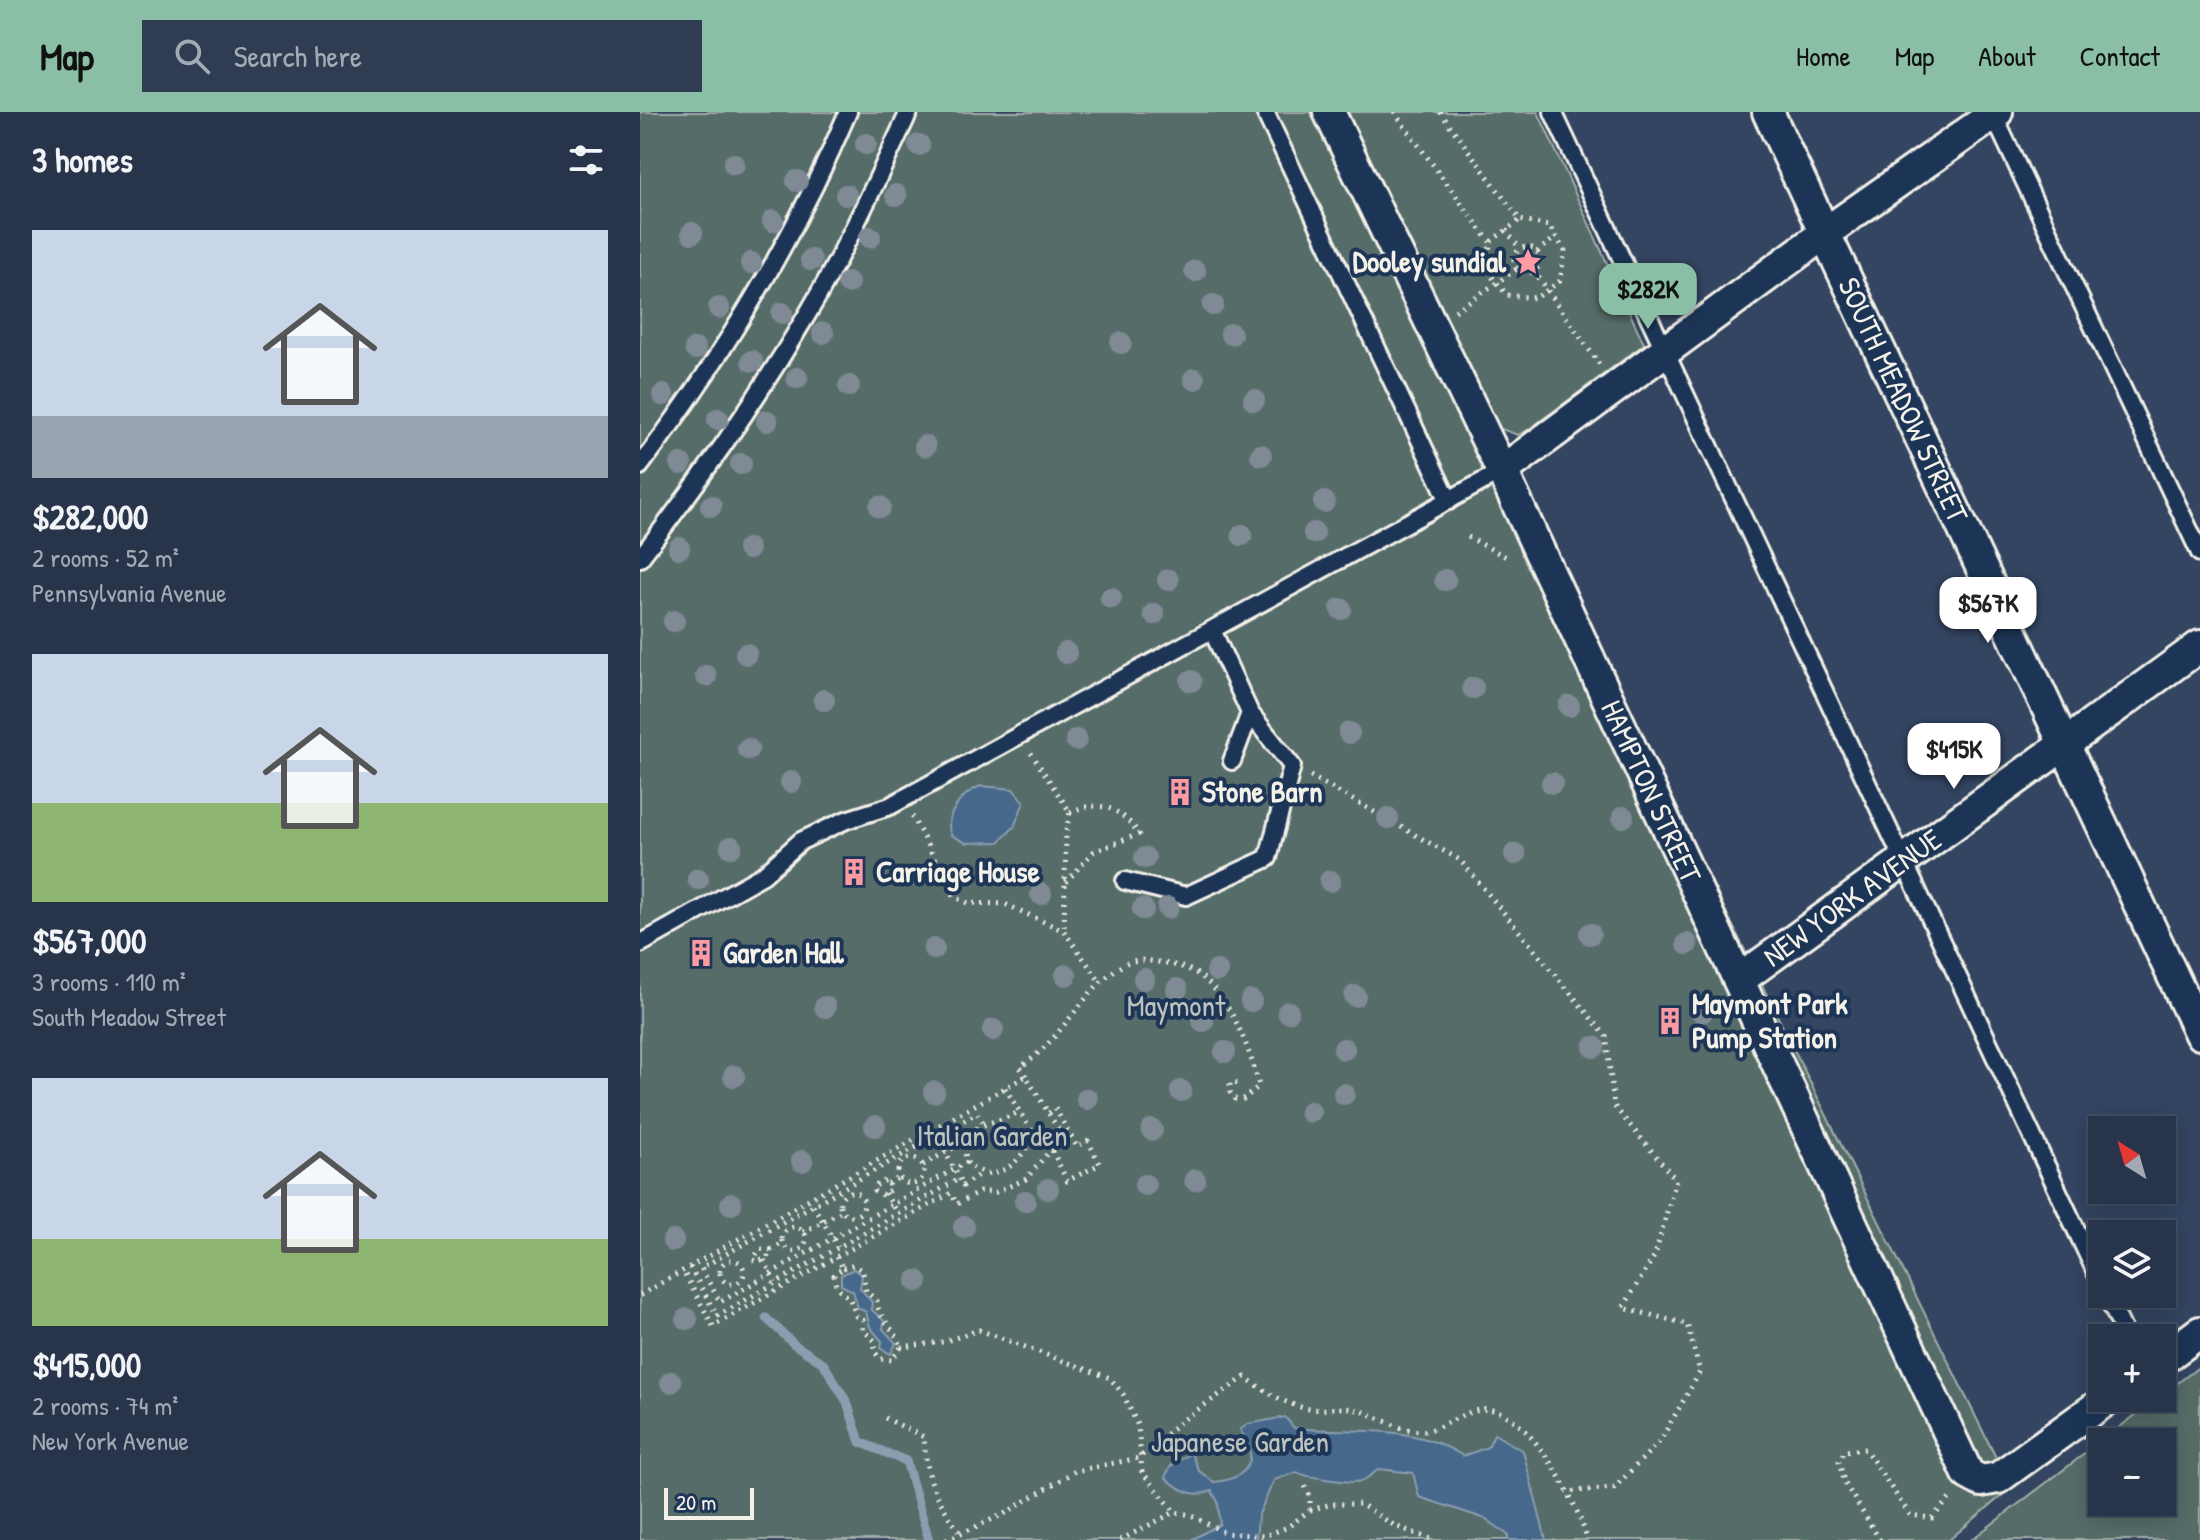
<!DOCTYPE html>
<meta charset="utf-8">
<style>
body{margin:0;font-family:"Patrick Hand",sans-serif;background:#2f3c51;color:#f1f3f6;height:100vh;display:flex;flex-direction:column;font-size:30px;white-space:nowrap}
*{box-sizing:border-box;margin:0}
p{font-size:26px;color:#a4aab5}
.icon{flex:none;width:44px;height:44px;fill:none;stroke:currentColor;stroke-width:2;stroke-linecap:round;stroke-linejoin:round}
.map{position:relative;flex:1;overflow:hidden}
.sheet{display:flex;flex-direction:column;background:#27344a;width:640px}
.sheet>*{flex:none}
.needle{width:52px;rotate:323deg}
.fabs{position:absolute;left:1448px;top:1004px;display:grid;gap:16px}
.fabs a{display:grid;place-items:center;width:88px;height:88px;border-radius:0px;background:#27344a;box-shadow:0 4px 20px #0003,0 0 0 2px #434f62;font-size:40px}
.scale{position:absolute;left:24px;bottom:20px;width:90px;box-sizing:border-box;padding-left:8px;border:4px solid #f4f1e8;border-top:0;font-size:22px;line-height:28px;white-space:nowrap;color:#f4f1e8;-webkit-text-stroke:6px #1d3557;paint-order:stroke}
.price{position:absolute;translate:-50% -68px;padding:0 18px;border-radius:16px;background:#fff;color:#222;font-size:26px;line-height:52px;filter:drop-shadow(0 2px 4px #0008)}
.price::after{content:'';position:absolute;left:50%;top:48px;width:24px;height:18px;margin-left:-12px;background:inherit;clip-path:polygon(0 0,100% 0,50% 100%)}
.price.on{background:#8abfa5;color:#111}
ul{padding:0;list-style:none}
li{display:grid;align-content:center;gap:16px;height:424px;padding:0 32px}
li span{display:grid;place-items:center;height:248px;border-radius:0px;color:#555}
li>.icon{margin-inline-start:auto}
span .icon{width:144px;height:144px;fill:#fffc;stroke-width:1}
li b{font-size:34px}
h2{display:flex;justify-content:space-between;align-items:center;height:96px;padding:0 32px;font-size:34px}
header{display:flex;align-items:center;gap:48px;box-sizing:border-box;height:112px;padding:0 40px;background:#8abfa5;color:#111}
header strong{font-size:38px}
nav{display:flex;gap:44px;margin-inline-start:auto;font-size:28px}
.search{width:560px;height:72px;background:#2f3c51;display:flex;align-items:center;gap:20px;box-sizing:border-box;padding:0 28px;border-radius:0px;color:#a4aab5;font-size:30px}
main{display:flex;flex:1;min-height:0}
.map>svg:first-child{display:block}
.green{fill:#546c69;stroke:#a4aea8;stroke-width:2;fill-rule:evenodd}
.water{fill:#45678b;stroke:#8b9eb0;stroke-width:2}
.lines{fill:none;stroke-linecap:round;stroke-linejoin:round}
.stream{stroke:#8b9eb0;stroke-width:9}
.lane-casing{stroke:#f4f1e8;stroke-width:22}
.street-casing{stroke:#f4f1e8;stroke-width:36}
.path{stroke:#f4f1e8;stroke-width:5;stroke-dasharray:2 6;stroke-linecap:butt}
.lane{stroke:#1d3557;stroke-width:16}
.street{stroke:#1d3557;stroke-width:30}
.tree{fill:#7f8a94}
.labels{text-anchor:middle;stroke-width:8;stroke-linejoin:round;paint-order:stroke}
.poi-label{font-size:30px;font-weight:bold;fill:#f4f1e8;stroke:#1d3557;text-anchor:start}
.street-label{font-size:30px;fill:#f4f1e8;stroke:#1d3557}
.park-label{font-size:30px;fill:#bcc2bc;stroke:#1d3557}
</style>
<header>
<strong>Map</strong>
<div class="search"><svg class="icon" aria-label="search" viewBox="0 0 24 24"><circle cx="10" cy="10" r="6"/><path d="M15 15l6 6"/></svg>Search here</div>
<nav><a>Home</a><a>Map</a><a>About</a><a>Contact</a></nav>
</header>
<main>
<section class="sheet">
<h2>3 homes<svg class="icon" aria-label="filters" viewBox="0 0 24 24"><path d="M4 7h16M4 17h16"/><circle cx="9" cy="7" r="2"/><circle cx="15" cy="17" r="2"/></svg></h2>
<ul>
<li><span style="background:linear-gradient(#c9d6e8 75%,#9aa5b1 0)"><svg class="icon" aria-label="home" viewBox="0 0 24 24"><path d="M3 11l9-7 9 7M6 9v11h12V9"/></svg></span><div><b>$282,000</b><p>2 rooms · 52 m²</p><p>Pennsylvania Avenue</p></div></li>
<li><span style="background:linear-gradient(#c9d6e8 60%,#8fb573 0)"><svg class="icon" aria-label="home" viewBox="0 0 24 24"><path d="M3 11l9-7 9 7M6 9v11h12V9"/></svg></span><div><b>$567,000</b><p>3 rooms · 110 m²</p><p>South Meadow Street</p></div></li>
<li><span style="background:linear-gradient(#c9d6e8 65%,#8fb573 0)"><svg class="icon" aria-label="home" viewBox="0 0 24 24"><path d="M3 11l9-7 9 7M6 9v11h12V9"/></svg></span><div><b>$415,000</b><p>2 rooms · 74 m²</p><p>New York Avenue</p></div></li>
</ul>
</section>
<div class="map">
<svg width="1560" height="1428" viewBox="0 0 1560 1428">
<rect width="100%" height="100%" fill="#344562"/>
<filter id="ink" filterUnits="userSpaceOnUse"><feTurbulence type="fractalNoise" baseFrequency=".0125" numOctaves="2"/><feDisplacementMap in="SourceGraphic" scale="16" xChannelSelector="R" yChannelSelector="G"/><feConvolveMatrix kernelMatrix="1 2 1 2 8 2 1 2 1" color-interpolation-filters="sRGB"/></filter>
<g filter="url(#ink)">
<path class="green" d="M0 0H690L1371 1376 1309 1428H0Z
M708 0H898L1004 232 888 318 878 323 858 316Z
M1560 1254V1428H1331ZM1522 1330V1390H1462V1330Z"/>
<path class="water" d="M341 674 373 677 384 690 374 715 359 730 326 731 311 723C303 704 323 680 341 674Z
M214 1157 222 1164 220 1176 232 1190 231 1197 244 1209 243 1217 256 1231 251 1242 241 1237 242 1229 230 1215 226 1200 218 1196 213 1179 201 1173V1163Z
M645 1305 654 1316C713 1322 771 1310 823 1344L848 1335 854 1322 883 1339 906 1428H868V1423L846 1407 779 1385 773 1361 739 1357C734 1361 728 1366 722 1369 712 1372 665 1365 657 1360L634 1368 618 1404 616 1428H551L580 1412 578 1390 572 1379C553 1387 538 1377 525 1365L531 1354 551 1341 559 1359 574 1370C608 1367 621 1347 600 1318L608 1312Z"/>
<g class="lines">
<path class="stream" d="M126 1206 155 1233 183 1251 207 1290 220 1330 266 1349 289 1428"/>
<g class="lane-casing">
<path id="lane" d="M625 0 809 389
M913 0 1462 1173
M1352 0 1560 441
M0 354C82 246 155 125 208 0
M0 446C61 368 117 287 168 201 206 137 237 67 269 0
M572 518 610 601 592 649
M485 769 546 784 628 746 652 654 610 601
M0 832 123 763 161 729 206 708 250 694 862 359
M1466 1182 1487 1226"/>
</g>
<g class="street-casing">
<g id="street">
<path id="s1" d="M689 0 862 359 1328 1362 1341 1369 1358 1366 1469 1286"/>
<path id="s2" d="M1128 0 1560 922"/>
<path d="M862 359 1185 121 1357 0"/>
<path id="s3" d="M1099 868 1560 534"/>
<path d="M1522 1248 1560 1220"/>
</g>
</g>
<path class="path" d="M754 0 850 130
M800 0 880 108 909 114 925 139 920 169 896 186 867 183 848 160 850 130 880 108
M866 118 880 137
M874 148a13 13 0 1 1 26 0a13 13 0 1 1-26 0Z
M897 140 916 125
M894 159 960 253
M815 199 877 157
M828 425 868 446
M391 641 430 700 426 720 424 819
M670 664 820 748 966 924 974 994 1036 1068 1015 1143 983 1196 1047 1212 1060 1260 1020 1329 974 1376 926 1380
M272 704 314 784 328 791 365 792 424 819 461 871
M426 770 453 740 499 722C481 696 460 687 430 700
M386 964 380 955C424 927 442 877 483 853 494 846 507 848 518 850 530 852 543 854 554 860 589 880 610 937 619 974L604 987H595L590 980V971L602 972
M365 976 396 1026C377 1044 378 1058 346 1062L328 1053C312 1008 358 1014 380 999
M409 1001 415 996 437 1035 448 1029 460 1052 427 1069 412 1038
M297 1024 323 1074 341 1061
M258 1059a13 13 0 1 1 26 0a13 13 0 1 1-26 0Z
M327 1050 80 1190 61 1156 337 1001 344 1012
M283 1053 327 1028
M248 1072 251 1077 243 1083 234 1079 235 1074 246 1068 248 1072 260 1065
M200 1092a12 12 0 1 1 24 0a12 12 0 1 1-24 0Z
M245 1081 257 1101
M173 1093 198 1135
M142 1127a12 12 0 1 1 24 0a12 12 0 1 1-24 0Z
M163 1120 202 1099
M131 1138 120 1137 113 1147 117 1150 127 1146 131 1138 143 1131
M196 1145 203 1156 194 1163 196 1174 210 1187 216 1204 223 1208V1218L235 1229V1240L240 1247 252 1248 261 1235
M80 1160a12 12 0 1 1 24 0a12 12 0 1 1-24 0Z
M124 1148 135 1170
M50 1155 77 1204 319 1067
M203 1156 213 1153 223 1159 226 1179 237 1189C237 1206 257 1218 261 1235
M0 1183 386 964 426 1030 407 1042 386 1067 356 1080H340L317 1092 311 1081 73 1214 43 1159
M261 1235 303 1230 339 1218 470 1266 483 1282 498 1314 502 1360 535 1400 551 1403 585 1421 624 1424 648 1415 670 1398V1384L663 1370
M245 1306 284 1325C287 1372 295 1382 319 1420
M670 1398 692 1392H721L755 1414 794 1428
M306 1428 364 1402 435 1359 499 1346 540 1310 605 1265C625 1279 645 1293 670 1297 684 1299 699 1294 713 1297 739 1302 760 1323 789 1318 808 1314 829 1294 853 1298 892 1306 939 1392 947 1428
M480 1428 535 1400
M1240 1428 1204 1370 1199 1349 1204 1339 1225 1337 1270 1403 1292 1406 1313 1383"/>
<use href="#lane" class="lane"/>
<use href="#street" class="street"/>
</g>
<g class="tree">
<circle cx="226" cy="32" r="11"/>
<circle cx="279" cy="33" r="11"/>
<circle cx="94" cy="52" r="11"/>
<circle cx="157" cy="69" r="11"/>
<circle cx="206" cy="83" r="11"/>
<circle cx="256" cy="83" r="11"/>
<circle cx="133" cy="109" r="11"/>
<circle cx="52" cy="121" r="11"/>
<circle cx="230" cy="125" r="11"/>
<circle cx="171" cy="148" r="11"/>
<circle cx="111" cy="151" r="11"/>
<circle cx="555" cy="159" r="11"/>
<circle cx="208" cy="171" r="11"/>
<circle cx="573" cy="193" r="11"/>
<circle cx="79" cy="196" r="11"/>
<circle cx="142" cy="201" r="11"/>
<circle cx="183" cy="221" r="11"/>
<circle cx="591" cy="222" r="11"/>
<circle cx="481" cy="231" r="11"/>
<circle cx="55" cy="237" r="11"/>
<circle cx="112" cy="249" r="11"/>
<circle cx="157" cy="266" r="11"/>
<circle cx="554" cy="267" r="11"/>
<circle cx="209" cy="274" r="11"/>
<circle cx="23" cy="283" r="11"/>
<circle cx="614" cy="288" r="11"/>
<circle cx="78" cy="307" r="11"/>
<circle cx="127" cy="309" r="11"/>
<circle cx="285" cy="334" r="11"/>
<circle cx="621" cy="343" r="11"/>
<circle cx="41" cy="352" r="11"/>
<circle cx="101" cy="352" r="11"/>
<circle cx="684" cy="390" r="11"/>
<circle cx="71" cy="394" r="11"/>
<circle cx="240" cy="395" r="11"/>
<circle cx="674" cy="421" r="11"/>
<circle cx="602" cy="423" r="11"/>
<circle cx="39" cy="436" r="11"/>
<circle cx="108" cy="437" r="11"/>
<circle cx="528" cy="468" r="11"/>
<circle cx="805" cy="468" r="11"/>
<circle cx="471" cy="486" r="11"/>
<circle cx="701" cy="497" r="11"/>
<circle cx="514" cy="502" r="11"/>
<circle cx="34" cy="509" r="11"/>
<circle cx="426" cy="541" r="11"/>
<circle cx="106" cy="542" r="11"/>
<circle cx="66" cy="564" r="11"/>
<circle cx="551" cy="569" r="11"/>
<circle cx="833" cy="576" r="11"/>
<circle cx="184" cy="588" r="11"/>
<circle cx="929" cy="594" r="11"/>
<circle cx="709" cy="621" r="11"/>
<circle cx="436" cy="628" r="11"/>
<circle cx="108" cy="637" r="11"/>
<circle cx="151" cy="670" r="11"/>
<circle cx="912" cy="671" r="11"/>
<circle cx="983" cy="705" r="11"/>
<circle cx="748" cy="706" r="11"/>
<circle cx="91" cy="735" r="11"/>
<circle cx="875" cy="742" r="11"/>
<circle cx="505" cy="746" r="11"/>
<circle cx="58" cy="767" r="11"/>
<circle cx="690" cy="769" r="11"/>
<circle cx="401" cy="782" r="11"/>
<circle cx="528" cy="796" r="11"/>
<circle cx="503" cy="797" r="11"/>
<circle cx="950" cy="822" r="11"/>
<circle cx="1047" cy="832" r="11"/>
<circle cx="294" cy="837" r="11"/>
<circle cx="577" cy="859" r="11"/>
<circle cx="426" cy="863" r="11"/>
<circle cx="504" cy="867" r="11"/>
<circle cx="537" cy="877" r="11"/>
<circle cx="715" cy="884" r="11"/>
<circle cx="611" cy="889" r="11"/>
<circle cx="185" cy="895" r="11"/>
<circle cx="648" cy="900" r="11"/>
<circle cx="1062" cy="900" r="11"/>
<circle cx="563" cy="909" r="11"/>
<circle cx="353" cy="918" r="11"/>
<circle cx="954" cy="935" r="11"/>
<circle cx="704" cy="937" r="11"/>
<circle cx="585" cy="940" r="11"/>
<circle cx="94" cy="964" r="11"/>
<circle cx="541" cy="979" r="11"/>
<circle cx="294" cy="980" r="11"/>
<circle cx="704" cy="982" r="11"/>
<circle cx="447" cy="987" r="11"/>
<circle cx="670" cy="1000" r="11"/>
<circle cx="235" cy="1014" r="11"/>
<circle cx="512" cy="1018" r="11"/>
<circle cx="162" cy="1049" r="11"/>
<circle cx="555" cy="1068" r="11"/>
<circle cx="505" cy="1073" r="11"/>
<circle cx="408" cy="1077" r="11"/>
<circle cx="385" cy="1089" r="11"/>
<circle cx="91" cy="1092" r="11"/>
<circle cx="324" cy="1115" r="11"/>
<circle cx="33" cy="1129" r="11"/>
<circle cx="277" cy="1169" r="11"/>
<circle cx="47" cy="1207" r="11"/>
<circle cx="31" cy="1270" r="11"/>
</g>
</g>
<defs>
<g id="sight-bare" transform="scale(2.16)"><path d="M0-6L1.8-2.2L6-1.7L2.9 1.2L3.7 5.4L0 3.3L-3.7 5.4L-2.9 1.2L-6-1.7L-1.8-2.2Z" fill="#ff9aa2" stroke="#1d3557" stroke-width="2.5" paint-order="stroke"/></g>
<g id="building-bare" transform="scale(2.16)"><path d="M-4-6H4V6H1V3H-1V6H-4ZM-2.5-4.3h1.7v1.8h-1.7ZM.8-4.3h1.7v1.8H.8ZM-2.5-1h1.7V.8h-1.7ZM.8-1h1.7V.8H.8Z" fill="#ff9aa2" stroke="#1d3557" stroke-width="2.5" paint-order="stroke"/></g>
</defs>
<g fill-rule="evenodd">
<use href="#sight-bare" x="888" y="150"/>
<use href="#building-bare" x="540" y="680"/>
<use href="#building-bare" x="214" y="760"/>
<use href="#building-bare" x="61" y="841"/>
<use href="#building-bare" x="1030" y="909"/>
</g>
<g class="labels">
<g class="poi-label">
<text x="866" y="160" text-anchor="end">Dooley sundial</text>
<text x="562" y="690">Stone Barn</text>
<text x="236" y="770">Carriage House</text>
<text x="83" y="851">Garden Hall</text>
<text x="1052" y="902">Maymont Park<tspan x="1052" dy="34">Pump Station</tspan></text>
</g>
<g class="street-label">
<text dy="10" stroke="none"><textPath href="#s2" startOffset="318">SOUTH MEADOW STREET</textPath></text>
<text dy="10" stroke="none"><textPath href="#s1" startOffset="752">HAMPTON STREET</textPath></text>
<text dy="10" stroke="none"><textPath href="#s3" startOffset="140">NEW YORK AVENUE</textPath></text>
</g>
<g class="park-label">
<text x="536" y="904">Maymont</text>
<text x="352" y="1034">Italian Garden</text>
<text x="600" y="1340">Japanese Garden</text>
</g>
</g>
</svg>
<div class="fabs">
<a><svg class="needle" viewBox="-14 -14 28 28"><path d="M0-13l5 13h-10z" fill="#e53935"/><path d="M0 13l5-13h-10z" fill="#a4aab5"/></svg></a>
<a><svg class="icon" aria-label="layers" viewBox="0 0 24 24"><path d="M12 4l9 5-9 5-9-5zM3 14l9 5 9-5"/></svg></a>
<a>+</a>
<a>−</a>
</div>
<div class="scale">20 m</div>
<b class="price on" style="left:1008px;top:219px">$282K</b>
<b class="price" style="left:1348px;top:533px">$567K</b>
<b class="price" style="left:1314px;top:679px">$415K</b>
</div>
</main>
